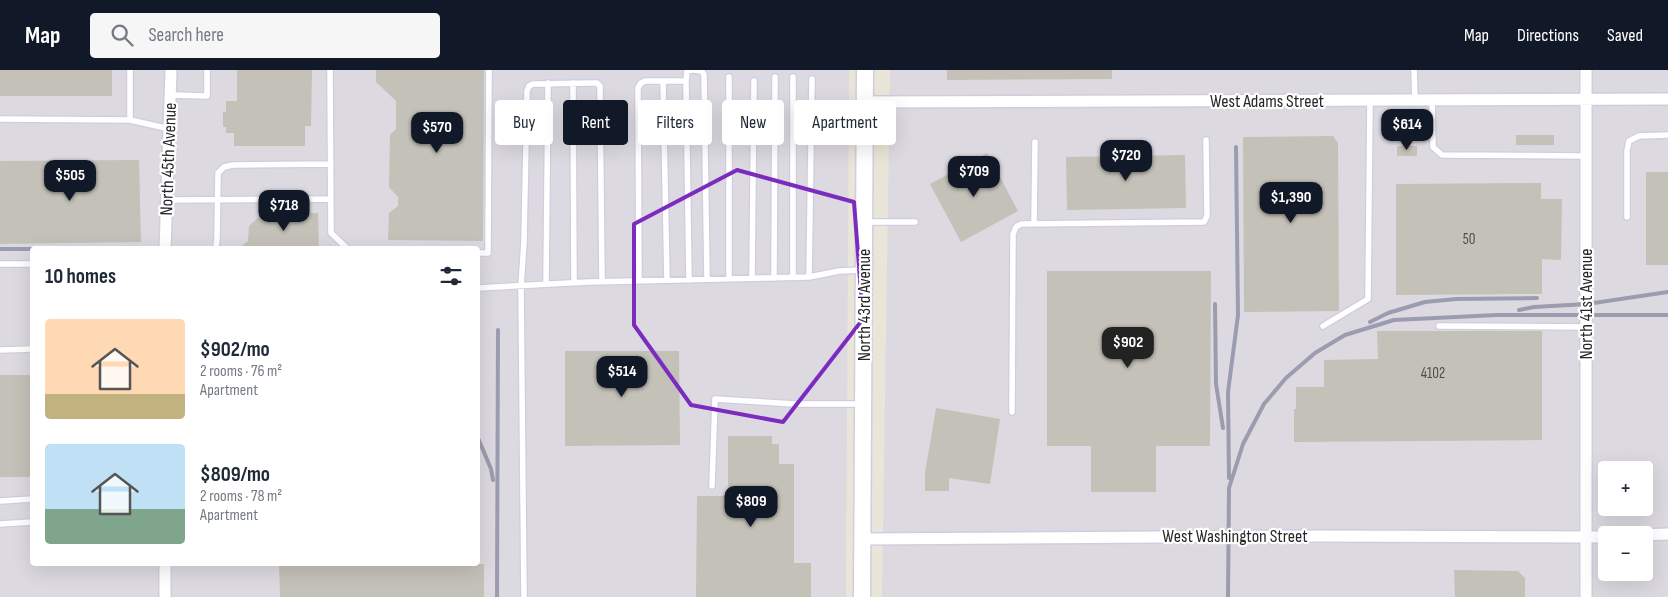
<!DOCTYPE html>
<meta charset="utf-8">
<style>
body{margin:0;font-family:"Sofia Sans Condensed",sans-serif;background:#f6f6f7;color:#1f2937;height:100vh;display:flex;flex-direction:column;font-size:19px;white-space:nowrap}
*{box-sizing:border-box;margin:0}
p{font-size:16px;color:#747a83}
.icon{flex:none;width:28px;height:28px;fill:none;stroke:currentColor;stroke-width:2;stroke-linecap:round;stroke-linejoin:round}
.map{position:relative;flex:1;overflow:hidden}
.side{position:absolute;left:30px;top:176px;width:450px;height:320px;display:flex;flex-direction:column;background:#fff;border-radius:5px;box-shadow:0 5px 20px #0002}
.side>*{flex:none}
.top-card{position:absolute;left:495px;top:30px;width:475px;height:45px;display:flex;gap:10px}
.tools{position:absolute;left:1598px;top:391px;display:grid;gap:10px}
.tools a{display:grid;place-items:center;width:55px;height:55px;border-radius:5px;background:#fff;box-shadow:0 5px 20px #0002;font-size:25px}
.price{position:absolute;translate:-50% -42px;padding:0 11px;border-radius:10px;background:#111827;color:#fff;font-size:16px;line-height:32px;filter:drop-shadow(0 1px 2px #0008)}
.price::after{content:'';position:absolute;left:50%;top:30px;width:15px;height:11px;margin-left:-8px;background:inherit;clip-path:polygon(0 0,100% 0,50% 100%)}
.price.current{background:#222;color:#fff}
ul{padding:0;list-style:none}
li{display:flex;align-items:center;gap:15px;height:125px;padding:0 15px}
li span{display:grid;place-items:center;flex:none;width:140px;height:100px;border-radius:5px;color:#555}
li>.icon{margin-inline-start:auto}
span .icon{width:60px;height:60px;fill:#fffc;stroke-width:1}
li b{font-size:21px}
h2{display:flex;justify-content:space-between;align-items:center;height:60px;padding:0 15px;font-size:21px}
.chip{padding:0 18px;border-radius:5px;background:#fff;box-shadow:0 5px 20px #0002;font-size:18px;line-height:45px}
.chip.current{background:#111827;color:#fff}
header{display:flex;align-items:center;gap:30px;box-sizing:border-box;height:70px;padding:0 25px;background:#111827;color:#fff}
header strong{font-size:24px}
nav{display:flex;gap:28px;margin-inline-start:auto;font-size:18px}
.search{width:350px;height:45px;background:#f6f6f7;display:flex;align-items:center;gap:12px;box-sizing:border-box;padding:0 18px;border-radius:5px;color:#747a83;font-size:19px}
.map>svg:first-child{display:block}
.industrial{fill:#ddd9e1;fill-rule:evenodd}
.building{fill:#c4c1b8}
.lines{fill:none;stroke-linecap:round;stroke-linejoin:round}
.lane-casing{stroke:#cecee0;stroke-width:8}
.street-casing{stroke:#cecee0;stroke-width:14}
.secondary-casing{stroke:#cecee0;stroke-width:19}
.lane{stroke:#fff;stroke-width:5.5}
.street{stroke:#fff;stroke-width:11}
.secondary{stroke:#fff;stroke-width:16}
.rail{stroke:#9c9cb1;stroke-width:4}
.marked{fill:none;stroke:#7b2cbf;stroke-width:4;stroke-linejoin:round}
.labels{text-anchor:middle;stroke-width:4.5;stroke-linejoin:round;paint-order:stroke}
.number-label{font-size:15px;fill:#4e4e4b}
.street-label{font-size:18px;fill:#272727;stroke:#fff}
</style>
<header>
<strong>Map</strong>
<div class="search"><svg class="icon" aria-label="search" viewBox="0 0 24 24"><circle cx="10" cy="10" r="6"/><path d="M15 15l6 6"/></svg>Search here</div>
<nav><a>Map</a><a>Directions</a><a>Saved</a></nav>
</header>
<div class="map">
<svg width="1668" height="527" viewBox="0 0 1668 527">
<rect width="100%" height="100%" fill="#e9e5d8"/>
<path class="industrial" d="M0 0H849L846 527H0ZM32 179H478V494H32Z
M890 0H1668V527H882ZM1606 400H1644V438H1606ZM1606 465H1644V502H1606Z"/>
<path class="building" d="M0 0H112V26H0Z
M237 0H312L311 56H305V76H234V63H226V57H223V42H226V31H237Z
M376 0H484L483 171 388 170 389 143 398 136V127L389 117 390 65 396 59V31L376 12Z
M947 0H1112V9L947 10Z
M1516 65H1554V75H1516Z
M1333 66 1338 73 1339 241 1244 242 1243 67Z
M1397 76H1417V86H1397Z
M987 83 1018 141 961 172 930 114Z
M1185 85 1186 138 1067 140 1066 87Z
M139 90 141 172 0 174V91Z
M1646 102H1668V195H1646Z
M1541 113V129H1562L1561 190 1542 189V224L1396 225V114Z
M318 143 319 179H238L248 171 249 156 262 144Z
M1047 201H1211L1210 376H1156V422H1091V376H1047Z
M1377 261H1542V370L1294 372V339H1296V317H1324V290L1378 289Z
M565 281H679L680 375 565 376Z
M0 305H32V407H0Z
M936 338 1000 349 990 414 949 408V421H925V403Z
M728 366H772V374H779V394H794V493H811V527H696L697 426H728Z
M279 494H484V527H280Z
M1454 500 1518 501 1525 508V527H1455Z"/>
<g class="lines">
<g class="lane-casing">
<path id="lane" d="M330 0 331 163 348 179
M694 0 702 1 704 5 707 209
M1414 0 1415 30
M729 7V209
M793 7V207
M663 11 667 210
M686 11 689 210
M573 13 574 212
M171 25 207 26V0
M1432 30 1433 77 1442 85 1586 86
M0 49 130 50 170 59
M130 50V0
M167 130 331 129
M1627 147V81L1629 71 1639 66 1668 65
M867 152H915
M1034 154 1035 72
M214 179 216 177 217 169 218 103 224 97 233 95 331 94
M478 183H488L489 0
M0 194H32
M809 207 812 9
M752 208 754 11
M774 208 775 7
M639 211 638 18 641 13 645 11H686L687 1 692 0
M546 214 548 13
M478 218 588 212 809 207 839 201 862 200
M1323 256 1368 229 1370 30
M1439 256 1587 257
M0 280 32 279
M1012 342 1013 164 1016 157 1021 154 1204 152 1207 146 1206 70
M712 416 715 329 795 334H862
M0 431 32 429
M0 454 32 452
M524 527 521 216 524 172 527 21 529 16 533 14 594 13H597L600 16 602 211"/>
</g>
<g class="street-casing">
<path id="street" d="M1586 0V527
M865 32 1668 29
M165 179 171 0
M1640 465 1668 464
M863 469 1318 466 1606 467
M165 527V494"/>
</g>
<g class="secondary-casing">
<path id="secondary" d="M862 527 865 0"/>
</g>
<use href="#lane" class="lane"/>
<use href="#street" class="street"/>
<use href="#secondary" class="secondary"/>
<path class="rail" d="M0 179H32
M34 179 140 178
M1215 234 1216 314 1223 358
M1519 240 1534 237 1587 234 1668 222
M1370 252 1388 243 1425 232 1456 229 1537 228
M478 368 491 399 493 410
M1229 408 1228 322 1238 245 1236 77
M497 527 498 260
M1228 527 1229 418 1243 374 1264 334 1286 308 1315 283 1345 265 1394 250 1497 245H1668"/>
</g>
<path class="marked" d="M737 100 854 132 863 249 783 352 691 335 634 255V154Z"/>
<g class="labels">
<g class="number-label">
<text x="1469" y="174">50</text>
<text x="1433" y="308">4102</text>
</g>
<g class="street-label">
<text x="1267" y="37">West Adams Street</text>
<text transform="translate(168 89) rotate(-88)" y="6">North 45th Avenue</text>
<text transform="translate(1586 234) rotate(-90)" y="6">North 41st Avenue</text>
<text transform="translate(864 235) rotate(-90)" y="6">North 43rd Avenue</text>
<text x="1235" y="472">West Washington Street</text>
</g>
</g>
</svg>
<div class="tools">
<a>+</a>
<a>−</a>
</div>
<b class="price" style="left:1407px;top:81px">$614</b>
<b class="price" style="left:437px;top:84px">$570</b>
<b class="price" style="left:1126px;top:112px">$720</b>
<b class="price" style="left:974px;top:128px">$709</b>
<b class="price" style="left:70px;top:132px">$505</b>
<b class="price" style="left:1291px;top:154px">$1,390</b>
<b class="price" style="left:284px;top:162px">$718</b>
<b class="price current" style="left:1128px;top:299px">$902</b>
<b class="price" style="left:622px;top:328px">$514</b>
<b class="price" style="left:751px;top:458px">$809</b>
<div class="top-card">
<a class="chip">Buy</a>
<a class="chip current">Rent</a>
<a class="chip">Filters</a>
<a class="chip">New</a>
<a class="chip">Apartment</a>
</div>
<section class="side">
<h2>10 homes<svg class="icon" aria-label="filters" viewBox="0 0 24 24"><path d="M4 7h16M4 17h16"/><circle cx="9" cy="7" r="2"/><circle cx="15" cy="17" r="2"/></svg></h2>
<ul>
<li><span style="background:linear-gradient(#ffd9b3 75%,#c2b280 0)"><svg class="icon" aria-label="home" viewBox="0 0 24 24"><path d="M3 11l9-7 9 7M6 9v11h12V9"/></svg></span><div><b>$902/mo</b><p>2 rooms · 76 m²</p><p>Apartment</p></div></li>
<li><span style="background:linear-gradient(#bfe0f5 65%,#7fa58c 0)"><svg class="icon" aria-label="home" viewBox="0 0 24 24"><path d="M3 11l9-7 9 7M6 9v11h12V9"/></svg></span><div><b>$809/mo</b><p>2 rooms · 78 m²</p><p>Apartment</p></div></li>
</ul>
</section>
</div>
